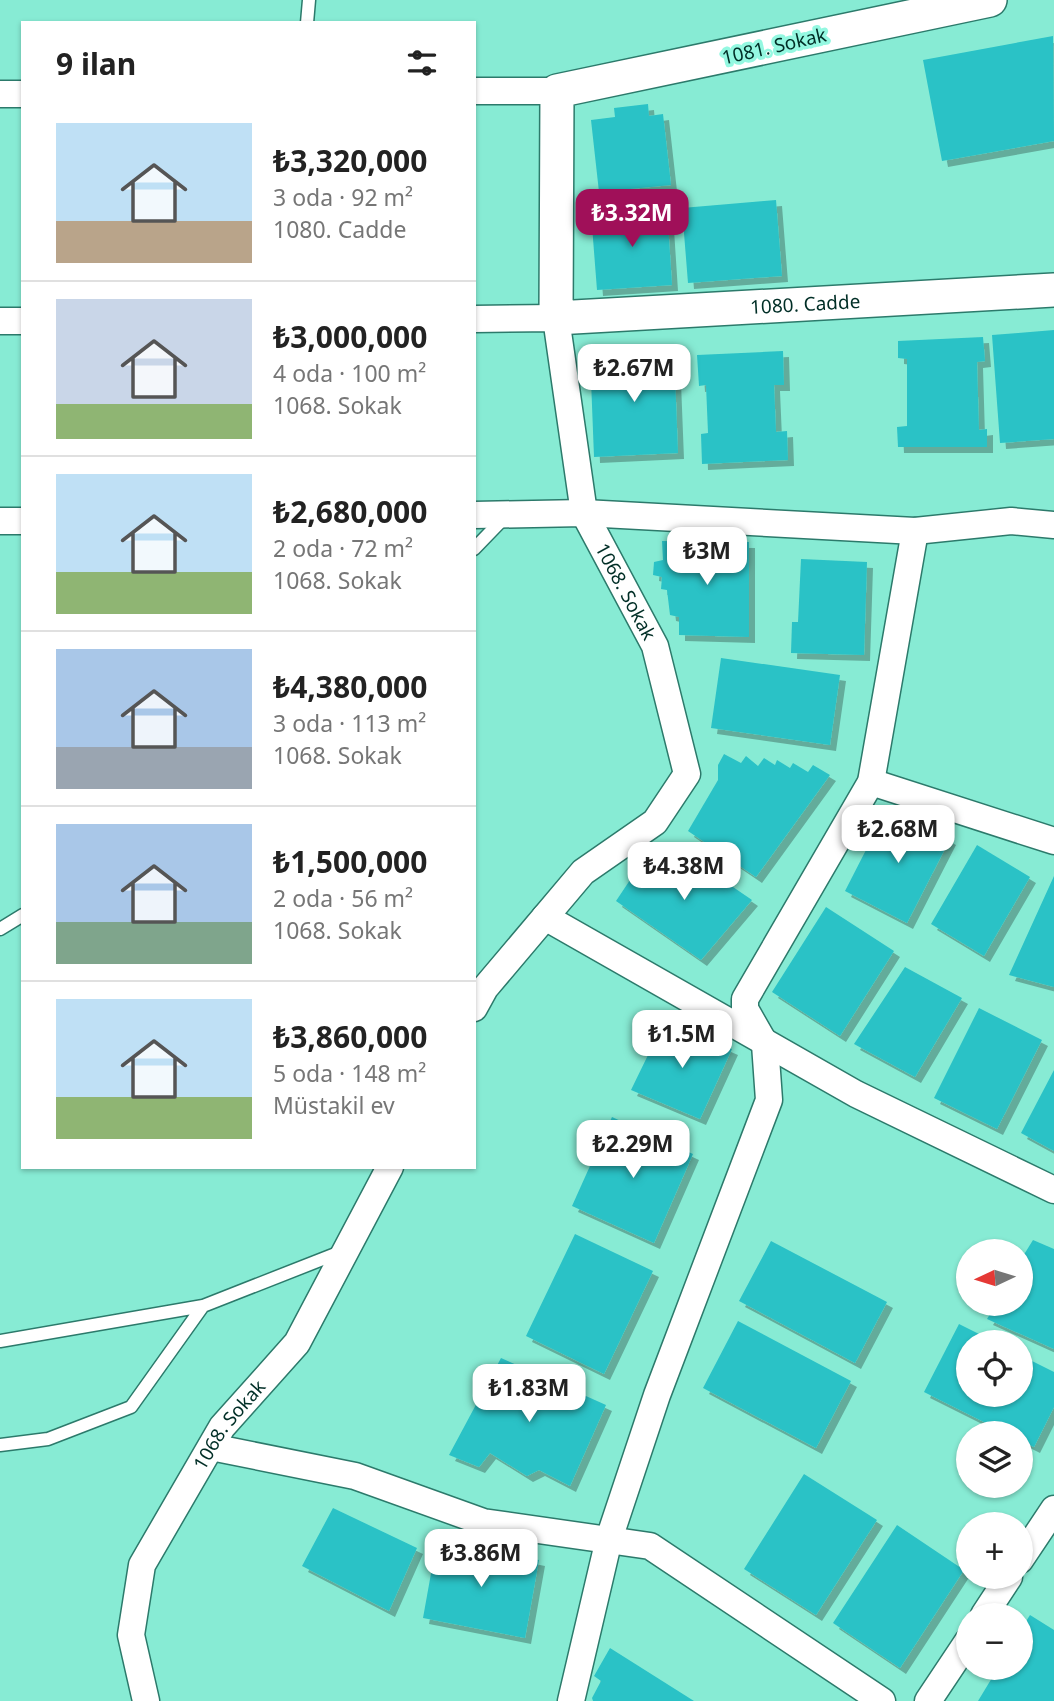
<!DOCTYPE html>
<html lang="tr">
<meta charset="utf-8">
<style>
body{margin:0;font-family:"Noto Sans",sans-serif;background:#f6f6f6;color:#222;height:100vh;display:flex;flex-direction:column;font-size:26px;white-space:nowrap}
*{box-sizing:border-box;margin:0}
p{font-size:23px;color:#767676}
.icon{flex:none;width:38px;height:38px;fill:none;stroke:currentColor;stroke-width:2;stroke-linecap:round;stroke-linejoin:round}
.map{position:relative;flex:1;overflow:hidden}
.drawer{position:absolute;left:21px;top:21px;width:455px;height:1148px;display:flex;flex-direction:column;background:#fff;border-radius:0px;box-shadow:0 2px 5px #0004}
.drawer>*{flex:none}
.needle{width:46px;rotate:266deg}
.tools{position:absolute;left:956px;top:1239px;display:grid;gap:14px}
.tools a{display:grid;place-items:center;width:77px;height:77px;border-radius:50%;background:#fff;box-shadow:0 2px 5px #0004;font-size:35px}
.price{position:absolute;translate:-50% -60px;padding:0 16px;border-radius:14px;background:#fff;color:#222;font-size:23px;line-height:46px;filter:drop-shadow(0 2px 4px #0008)}
.price::after{content:'';position:absolute;left:50%;top:42px;width:21px;height:16px;margin-left:-10px;background:inherit;clip-path:polygon(0 0,100% 0,50% 100%)}
.price.current{background:#a01059;color:#fff}
ul{padding:0;list-style:none}
li{display:flex;align-items:center;gap:21px;height:175px;padding:0 35px}
li+li{border-top:2px solid #e0e0e0}
li span{display:grid;place-items:center;flex:none;width:196px;height:140px;border-radius:0px;color:#555}
li>.icon{margin-inline-start:auto}
span .icon{width:84px;height:84px;fill:#fffc;stroke-width:1}
li b{font-size:30px}
h2{display:flex;justify-content:space-between;align-items:center;height:84px;padding:0 35px;font-size:30px}
.map>svg:first-child{display:block}
.building{fill:#2ac2c6;filter:url(#shadow)}
.lines{fill:none;stroke-linecap:round;stroke-linejoin:round}
.service-casing{stroke:#2c7a6b;stroke-width:15}
.minor-casing{stroke:#2c7a6b;stroke-width:29}
.tertiary-casing{stroke:#2c7a6b;stroke-width:36}
.service{stroke:#fff;stroke-width:12}
.minor{stroke:#fff;stroke-width:26}
.tertiary{stroke:#fff;stroke-width:33}
.labels{text-anchor:middle;stroke-width:7;stroke-linejoin:round;paint-order:stroke}
.street-label{font-size:19px;fill:#002e26;stroke:#94f8e1}
</style>
<div class="map">
<svg width="1054" height="1701" viewBox="0 0 1054 1701">
<defs>
<filter id="shadow"><feDropShadow dx="6" dy="6" stdDeviation="0" flood-color="#0004"/></filter>
</defs>
<rect width="100%" height="100%" fill="#87ebd4"/>
<path class="building" d="M1053 36 1054 141 942 161 923 60Z
M648 104 649 116 663 114 671 185 599 192 591 120 615 117 614 108Z
M776 200 782 276 688 283 682 208Z
M667 208 672 285 597 290 591 213Z
M1054 330V439L1000 443 992 335Z
M983 337 985 361 977 362 979 430 987 429V447H898L897 427 907 426V359L898 358V341Z
M674 351 678 453 594 457 590 354Z
M783 351 784 385H774L776 432 787 431 788 460 702 464 701 434 708 433 706 385 699 386 697 355Z
M662 541 749 542V637L679 635V617L670 615 667 590 661 589 662 577 653 575 654 562 663 560Z
M801 559 867 562 864 655 791 653 792 622H798Z
M721 658 840 675 830 745 711 728Z
M724 754 741 763 746 756 758 766 764 758 775 765 777 760 790 768 793 763 808 772 813 765 830 775 756 877 688 831 718 780V765Z
M888 807 950 839 907 923 845 891Z
M977 845 1030 877 984 956 931 924Z
M673 846 752 900 701 960 616 901 638 868 647 872Z
M1054 876V987L1009 975Z
M826 907 894 951 840 1036 772 992Z
M905 967 962 998 915 1077 854 1044Z
M979 1008 1042 1040 997 1129 934 1098Z
M665 1020 732 1049 700 1119 631 1090Z
M1054 1070V1151L1021 1133Z
M612 1117 693 1154 654 1243 572 1206Z
M575 1234 653 1271 604 1374 526 1336Z
M1033 1240 1054 1249V1349L987 1319 996 1304H1020V1261Z
M771 1241 887 1302 855 1363 739 1301Z
M738 1321 851 1381 816 1448 703 1388Z
M959 1324 995 1342H968V1395H1020V1355L1054 1372V1407L1034 1447 1020 1440V1433H1006L924 1392Z
M501 1358 606 1405 570 1486 539 1470 527 1476 490 1453 479 1467 449 1455Z
M804 1474 877 1520 816 1615 744 1569Z
M333 1508 417 1548 389 1611 302 1566Z
M897 1525 964 1570 900 1668 833 1623Z
M437 1540 539 1560 525 1638 423 1618Z
M1030 1615 1054 1630V1701H978L998 1668H1020V1631Z
M610 1648 694 1701H593L592 1698 601 1681 594 1676Z"/>
<g class="lines">
<g class="service-casing">
<path id="service" d="M307 23 309 0
M474 549 505 517
M0 929 23 915
M0 1341 203 1306
M0 1445 48 1439 131 1407 203 1306 343 1251"/>
</g>
<g class="minor-casing">
<g id="minor">
<path d="M474 91H557"/>
<path d="M0 94H23"/>
<path id="s1" d="M474 319 556 318 584 513 655 646 687 774 655 822 583 872 485 988 474 1008"/>
<path d="M0 321H23"/>
<path d="M474 515 584 513 915 531 1011 521 1054 525"/>
<path d="M0 521H23"/>
<path d="M871 782 1054 841"/>
<path d="M545 917 856 1094 1054 1190"/>
<path d="M211 1447 355 1476 483 1522 650 1546 882 1701"/>
<path d="M1020 1560 1054 1509"/>
<path d="M984 1615 1009 1577"/>
<path id="s2" d="M146 1701 131 1635 142 1565 222 1427 297 1343 390 1167"/>
<path d="M571 1701 609 1539 657 1395 769 1100 765 1044 745 1009V999L871 782 915 531"/>
<path d="M928 1701 968 1641"/>
</g>
</g>
<g class="tertiary-casing">
<g id="tertiary">
<path id="s3" d="M990 0 557 91 556 318 1054 290"/>
</g>
</g>
<use href="#service" class="service"/>
<use href="#minor" class="minor"/>
<use href="#tertiary" class="tertiary"/>
</g>
<g class="labels">
<g class="street-label">
<text transform="translate(774 46) rotate(-13)" y="7">1081. Sokak</text>
<text dy="7" stroke="none"><textPath href="#s3" startOffset="919">1080. Cadde</textPath></text>
<text dy="7" stroke="none"><textPath href="#s1" startOffset="368">1068. Sokak</textPath></text>
<text dy="7" stroke="none"><textPath href="#s2" startOffset="304">1068. Sokak</textPath></text>
</g>
</g>
</svg>
<div class="tools">
<a><svg class="needle" viewBox="-14 -14 28 28"><path d="M0-13l5 13h-10z" fill="#e53935"/><path d="M0 13l5-13h-10z" fill="#767676"/></svg></a>
<a><svg class="icon" aria-label="locate" viewBox="0 0 24 24"><circle cx="12" cy="12" r="6"/><path d="M12 2v4M12 18v4M2 12h4M18 12h4"/></svg></a>
<a><svg class="icon" aria-label="layers" viewBox="0 0 24 24"><path d="M12 4l9 5-9 5-9-5zM3 14l9 5 9-5"/></svg></a>
<a>+</a>
<a>−</a>
</div>
<b class="price current" style="left:632px;top:249px">₺3.32M</b>
<b class="price" style="left:634px;top:404px">₺2.67M</b>
<b class="price" style="left:707px;top:587px">₺3M</b>
<b class="price" style="left:898px;top:865px">₺2.68M</b>
<b class="price" style="left:684px;top:902px">₺4.38M</b>
<b class="price" style="left:682px;top:1070px">₺1.5M</b>
<b class="price" style="left:633px;top:1180px">₺2.29M</b>
<b class="price" style="left:529px;top:1424px">₺1.83M</b>
<b class="price" style="left:481px;top:1589px">₺3.86M</b>
<section class="drawer">
<h2>9 ilan<svg class="icon" aria-label="filters" viewBox="0 0 24 24"><path d="M4 7h16M4 17h16"/><circle cx="9" cy="7" r="2"/><circle cx="15" cy="17" r="2"/></svg></h2>
<ul>
<li><span style="background:linear-gradient(#bfe0f5 70%,#b9a48a 0)"><svg class="icon" aria-label="home" viewBox="0 0 24 24"><path d="M3 11l9-7 9 7M6 9v11h12V9"/></svg></span><div><b>₺3,320,000</b><p>3 oda · 92 m²</p><p>1080. Cadde</p></div></li>
<li><span style="background:linear-gradient(#c9d6e8 75%,#8fb573 0)"><svg class="icon" aria-label="home" viewBox="0 0 24 24"><path d="M3 11l9-7 9 7M6 9v11h12V9"/></svg></span><div><b>₺3,000,000</b><p>4 oda · 100 m²</p><p>1068. Sokak</p></div></li>
<li><span style="background:linear-gradient(#bfe0f5 70%,#8fb573 0)"><svg class="icon" aria-label="home" viewBox="0 0 24 24"><path d="M3 11l9-7 9 7M6 9v11h12V9"/></svg></span><div><b>₺2,680,000</b><p>2 oda · 72 m²</p><p>1068. Sokak</p></div></li>
<li><span style="background:linear-gradient(#a9c7e8 70%,#9aa5b1 0)"><svg class="icon" aria-label="home" viewBox="0 0 24 24"><path d="M3 11l9-7 9 7M6 9v11h12V9"/></svg></span><div><b>₺4,380,000</b><p>3 oda · 113 m²</p><p>1068. Sokak</p></div></li>
<li><span style="background:linear-gradient(#a9c7e8 70%,#7fa58c 0)"><svg class="icon" aria-label="home" viewBox="0 0 24 24"><path d="M3 11l9-7 9 7M6 9v11h12V9"/></svg></span><div><b>₺1,500,000</b><p>2 oda · 56 m²</p><p>1068. Sokak</p></div></li>
<li><span style="background:linear-gradient(#bfe0f5 70%,#8fb573 0)"><svg class="icon" aria-label="home" viewBox="0 0 24 24"><path d="M3 11l9-7 9 7M6 9v11h12V9"/></svg></span><div><b>₺3,860,000</b><p>5 oda · 148 m²</p><p>Müstakil ev</p></div></li>
</ul>
</section>
</div>
